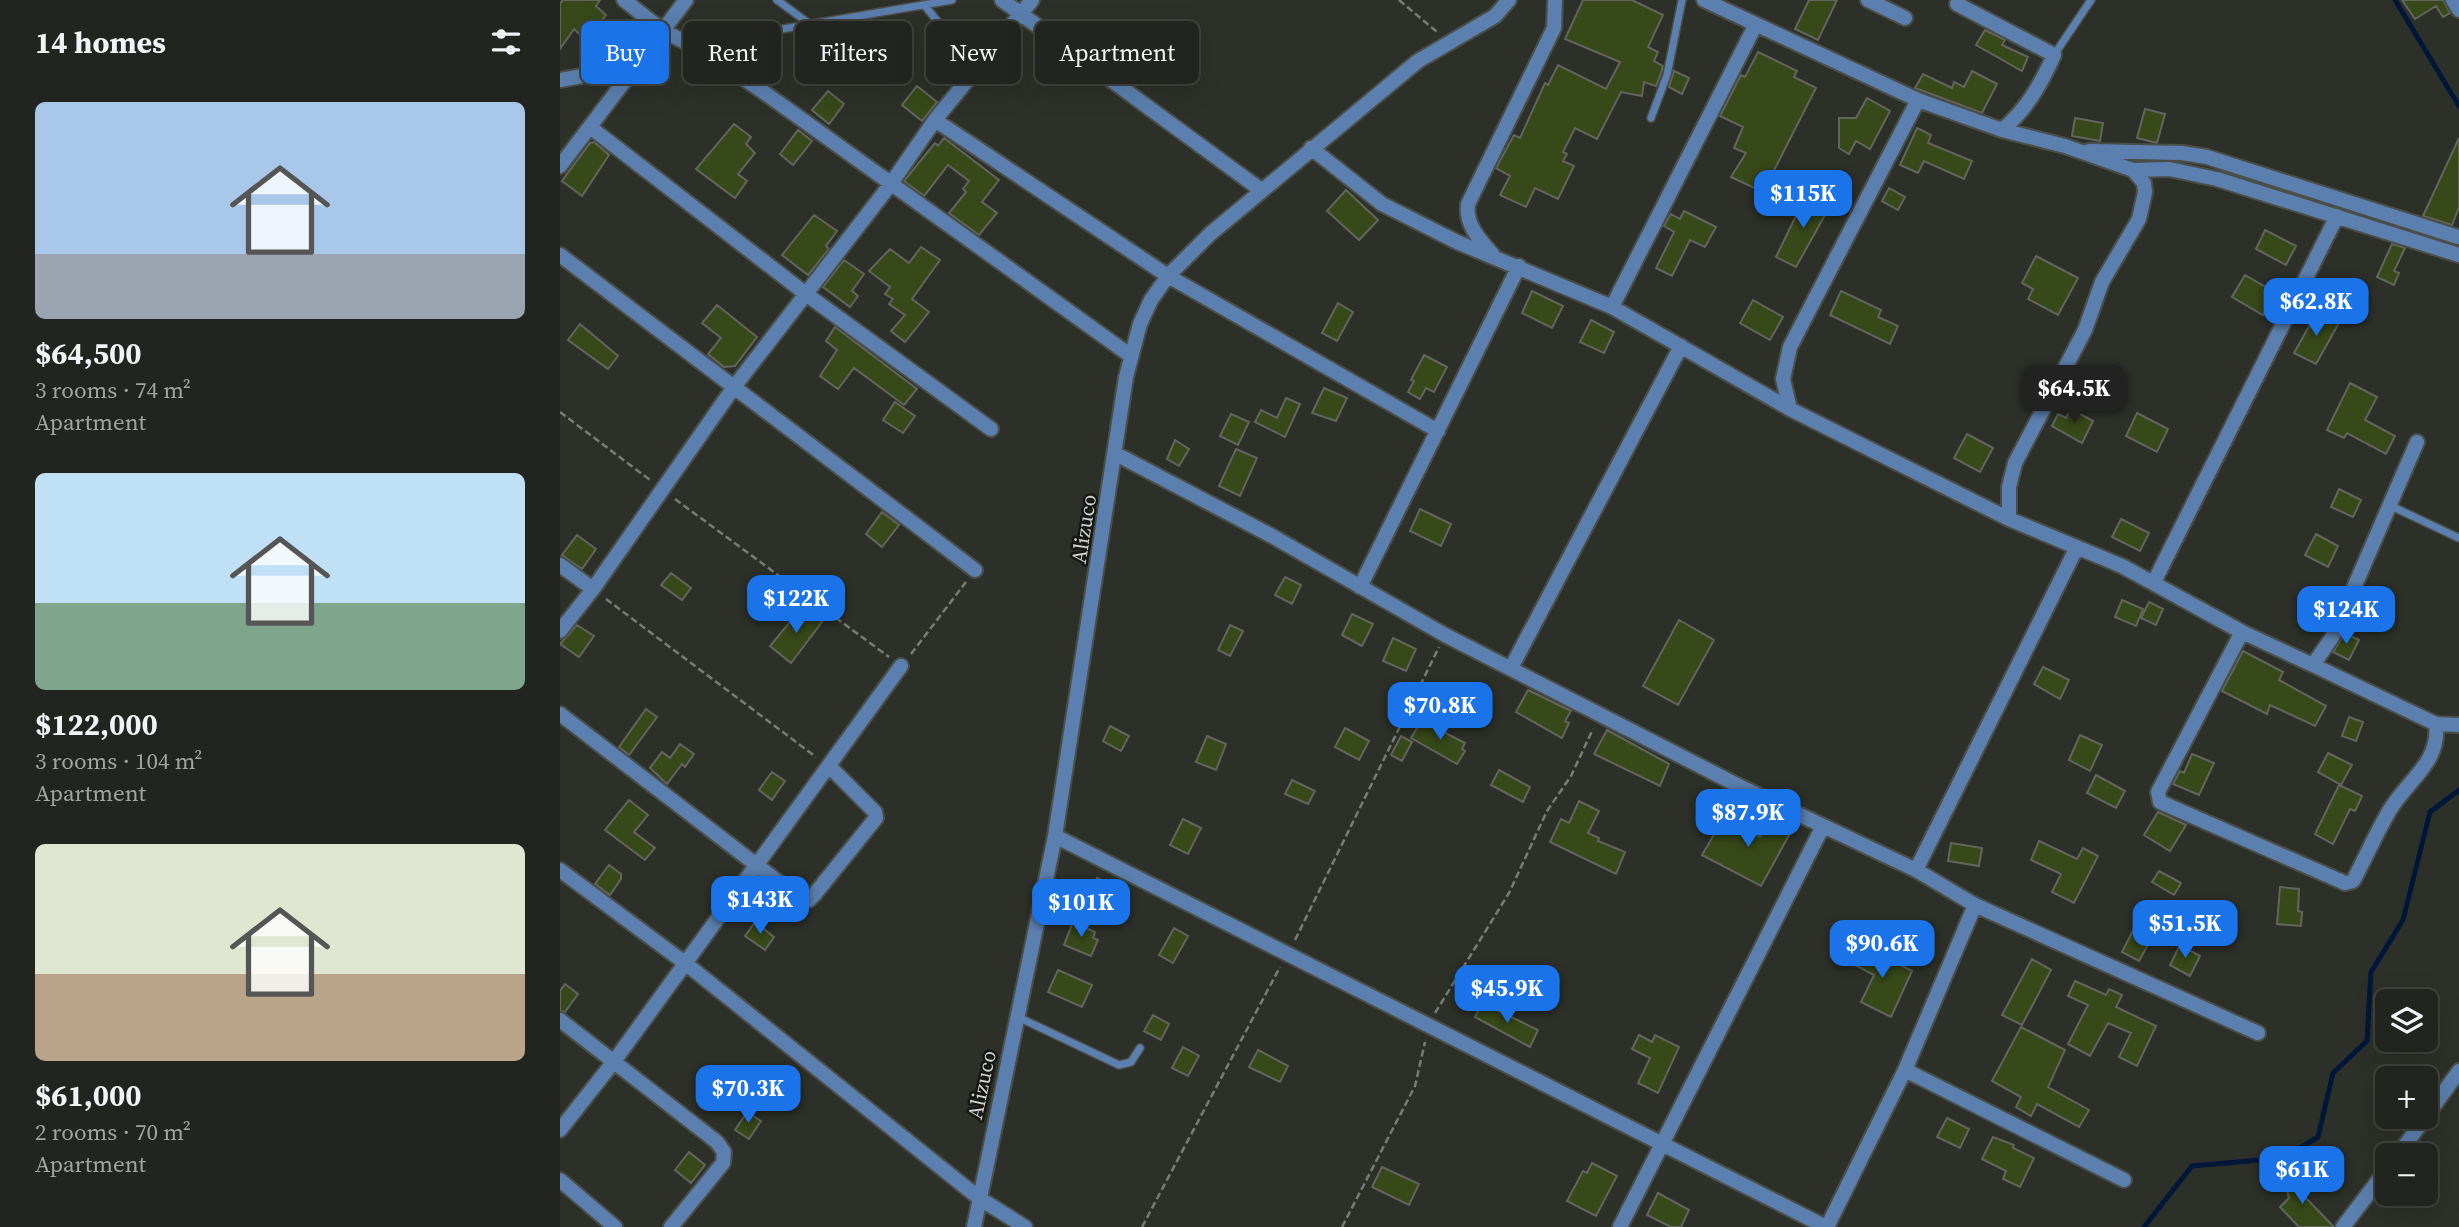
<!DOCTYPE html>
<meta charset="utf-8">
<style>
body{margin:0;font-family:"Source Serif 4",serif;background:#2a2c28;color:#f1f3f6;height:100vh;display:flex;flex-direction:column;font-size:26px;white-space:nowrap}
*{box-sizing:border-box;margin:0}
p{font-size:23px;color:#a2a4a4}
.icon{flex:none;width:38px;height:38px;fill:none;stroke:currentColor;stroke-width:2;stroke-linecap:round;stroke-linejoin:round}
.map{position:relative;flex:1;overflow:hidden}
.panel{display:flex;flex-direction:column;background:#22241f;width:560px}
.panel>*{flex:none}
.top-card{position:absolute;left:21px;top:21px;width:665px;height:63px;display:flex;gap:14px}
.buttons{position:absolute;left:1815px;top:989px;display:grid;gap:14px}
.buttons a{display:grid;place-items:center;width:63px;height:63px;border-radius:10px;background:#22241f;box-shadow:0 7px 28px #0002,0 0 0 2px #3f413d;font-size:35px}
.price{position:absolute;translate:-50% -60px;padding:0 16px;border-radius:14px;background:#1a73e8;color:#fff;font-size:23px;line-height:46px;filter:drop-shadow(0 2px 4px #0008)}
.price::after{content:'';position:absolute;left:50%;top:42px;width:21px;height:16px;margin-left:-10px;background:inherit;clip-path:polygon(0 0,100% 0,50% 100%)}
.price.current{background:#222;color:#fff}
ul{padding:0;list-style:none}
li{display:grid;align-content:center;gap:14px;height:371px;padding:0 35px}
li span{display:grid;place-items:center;height:217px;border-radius:10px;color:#555}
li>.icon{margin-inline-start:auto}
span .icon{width:126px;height:126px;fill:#fffc;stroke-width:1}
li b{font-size:30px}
h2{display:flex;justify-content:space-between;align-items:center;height:84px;padding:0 35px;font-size:30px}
.pill{padding:0 24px;border-radius:10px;background:#22241f;box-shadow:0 7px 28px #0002,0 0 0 2px #3f413d;font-size:24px;line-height:63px}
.pill.current{background:#1a73e8;color:#fff}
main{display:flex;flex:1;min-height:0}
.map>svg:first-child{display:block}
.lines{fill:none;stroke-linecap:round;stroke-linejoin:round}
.stream{stroke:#001739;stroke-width:5}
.building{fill:#374819;stroke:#62655e;stroke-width:2}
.lane-casing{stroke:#4b4d47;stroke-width:10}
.street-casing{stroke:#4b4d47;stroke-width:18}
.path{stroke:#797b76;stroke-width:2.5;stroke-dasharray:7 3.5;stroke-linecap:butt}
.lane{stroke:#5b7fae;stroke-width:7}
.street{stroke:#5b7fae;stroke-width:14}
.labels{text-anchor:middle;stroke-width:5;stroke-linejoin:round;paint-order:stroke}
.street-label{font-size:21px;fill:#d1d3cf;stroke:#161714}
</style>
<main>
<section class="panel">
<h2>14 homes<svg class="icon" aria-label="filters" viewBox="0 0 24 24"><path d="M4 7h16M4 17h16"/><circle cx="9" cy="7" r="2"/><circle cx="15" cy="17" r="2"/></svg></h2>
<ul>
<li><span style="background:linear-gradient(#a9c7e8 70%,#9aa5b1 0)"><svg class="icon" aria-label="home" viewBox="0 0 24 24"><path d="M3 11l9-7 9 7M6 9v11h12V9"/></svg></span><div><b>$64,500</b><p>3 rooms · 74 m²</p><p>Apartment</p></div></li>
<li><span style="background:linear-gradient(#bfe0f5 60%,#7fa58c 0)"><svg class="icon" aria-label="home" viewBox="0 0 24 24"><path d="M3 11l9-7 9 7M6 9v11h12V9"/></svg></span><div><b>$122,000</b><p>3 rooms · 104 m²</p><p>Apartment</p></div></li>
<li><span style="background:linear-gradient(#dfe7d0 60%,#b9a48a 0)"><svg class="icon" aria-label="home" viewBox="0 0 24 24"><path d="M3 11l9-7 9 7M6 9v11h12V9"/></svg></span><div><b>$61,000</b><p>2 rooms · 70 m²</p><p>Apartment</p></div></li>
</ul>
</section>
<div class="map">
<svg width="1899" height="1227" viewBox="0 0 1899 1227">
<rect width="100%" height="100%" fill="#2d3029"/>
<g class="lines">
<path class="stream" d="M1835 0 1899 106
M1584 1227 1632 1166 1724 1158 1758 1137 1773 1073 1807 1041 1811 972 1843 920 1870 812 1899 790"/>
</g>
<path class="building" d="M3 0H40L36 6 46 15 26 40 14 29 0 49V4Z
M1023 0H1072L1103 15 1088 47 1098 52 1094 61 1103 66 1101 73 1096 86 1084 82 1082 96 1061 92 1037 139 1015 128 1003 152 1007 154 1003 161 1014 166 998 199 975 188 966 207 940 195 950 176 936 168 954 135 960 138 985 83 988 85 998 65 1046 89 1060 62 1005 39Z
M1249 0H1277L1258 40 1235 29Z
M1842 0H1883L1890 13 1883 17 1876 6 1855 19Z
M1425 30 1445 40 1442 45 1468 57 1462 71 1416 45Z
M1198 52 1237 71 1234 77 1256 88 1203 192 1171 177 1186 153 1174 148 1183 127 1160 116 1181 75 1185 77Z
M1114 71 1129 78 1122 94 1109 87Z
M1412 71 1437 84 1422 113 1355 88 1363 74 1392 88 1394 82 1404 87Z
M357 86 377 102 362 121 342 105Z
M268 91 284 104 269 124 252 110Z
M1307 98 1330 111 1310 149 1296 141 1289 154 1279 148V118H1296Z
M1585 109 1605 114 1597 143 1577 138Z
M1515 118 1543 123 1540 141 1512 136Z
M174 124 191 137 186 144 195 153 178 174 187 181 175 198 136 169Z
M1357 128 1371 135 1368 143 1412 161 1404 179 1364 161 1358 173 1340 165Z
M238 130 252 141 233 165 220 154Z
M384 138 439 180 422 202 437 213 419 235 389 213 406 192 403 189 409 181 388 165 364 196 344 181 375 143 378 146Z
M1899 138V207L1892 225 1863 216Z
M34 142 49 155 22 196 2 181 30 143Z
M1329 188 1345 197 1338 210 1322 201Z
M786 190 818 220 799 240 767 211Z
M1247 193 1270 206 1236 267 1216 257Z
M1124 211 1156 227 1145 247 1130 240 1112 276 1096 268 1114 232 1104 226 1111 214 1120 219Z
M254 215 277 231 266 246 269 249 248 275 222 255Z
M1705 230 1736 246 1726 265 1696 249Z
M1832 244 1845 248 1834 271 1839 273 1834 285 1817 277Z
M361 247 380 260 352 299 369 312 345 342 331 331 345 315 329 304 333 299 325 294 330 287 309 271 330 249 349 263Z
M1476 256 1518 278 1498 315 1468 299 1473 289 1462 283Z
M284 260 304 274 292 291 298 296 290 307 263 287Z
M1685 275 1709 289 1705 297 1711 300 1703 315 1672 297Z
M972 291 1003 306 992 328 962 313Z
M1281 291 1321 310 1318 317 1338 326 1330 344 1270 315Z
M1193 300 1223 317 1210 340 1180 323Z
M778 303 793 312 777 341 762 333Z
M157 305 197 337 175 366 164 367 148 354 161 338 142 323Z
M1757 312 1779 323 1756 364 1734 353Z
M1031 320 1054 332 1044 353 1020 342Z
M20 324 58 356 48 369 8 340Z
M275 327 357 389 344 405 294 368 278 389 260 376 277 350 266 341Z
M864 355 887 367 874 392 866 388 860 399 848 392 854 381 851 380Z
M1790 383 1817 397 1805 420 1835 436 1826 454 1787 433 1784 438 1767 430Z
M764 388 787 398 776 421 752 413Z
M726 398 740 404 725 437 695 422 701 410 717 418Z
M335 402 355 416 343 433 323 420Z
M1511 409 1533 421 1522 443 1492 426 1498 414 1506 418Z
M1577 413 1608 429 1597 452 1566 436Z
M671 414 689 422 678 445 660 436Z
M1407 434 1433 448 1420 472 1394 458Z
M615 440 629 449 619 466 607 459Z
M676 449 697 458 680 496 659 486Z
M1779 489 1801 500 1793 517 1771 507Z
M860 509 891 524 881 546 850 531Z
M322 512 339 525 322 547 306 534Z
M1561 519 1589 533 1580 551 1552 537Z
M1756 534 1778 546 1768 567 1745 555Z
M17 535 36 549 22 569 2 555Z
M111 573 131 588 122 600 101 585Z
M725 577 741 585 732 604 715 595Z
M1562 600 1583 609 1576 626 1555 617Z
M1589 602 1603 609 1596 625 1581 618Z
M242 607 262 622 231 663 210 646Z
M792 614 813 624 802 646 782 635Z
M1119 620 1154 640 1118 705 1083 686Z
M17 625 34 636 19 657 0 644Z
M670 625 683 631 670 656 658 650Z
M1785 633 1799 640 1789 660 1773 652Z
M833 638 856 649 846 671 823 661Z
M1683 651 1723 672 1719 680 1766 706 1755 726 1710 705 1707 714 1662 691Z
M1483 667 1509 680 1500 699 1474 684Z
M968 690 1011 711 1005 721 1009 723 1002 738 956 712Z
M86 709 97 717 69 755 59 747Z
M1789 717 1803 722 1796 741 1782 736Z
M866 723 905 743 902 749 905 751 897 764 851 738 859 725 864 727Z
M550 726 569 736 561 751 543 741Z
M785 728 809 741 799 760 775 747Z
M1047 730 1109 764 1100 786 1034 754Z
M1520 735 1542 745 1530 771 1509 760Z
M647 736 666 744 656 770 636 762Z
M841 736 852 742 842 761 831 755Z
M120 744 134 754 125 767 122 764 107 784 90 768 102 752 110 758Z
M1768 753 1792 765 1781 785 1758 772Z
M1632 754 1654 763 1639 795 1613 784 1620 771 1624 773Z
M939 770 970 787 963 802 931 785Z
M212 772 225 781 212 800 199 790Z
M1536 775 1565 791 1556 808 1527 793Z
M732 780 755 791 748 804 725 794Z
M1779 785 1802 796 1795 811 1790 809 1773 844 1755 834Z
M69 800 88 815 74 832 95 848 85 860 45 830Z
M1019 801 1039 811 1028 833 1039 838 1038 841 1065 852 1056 874 990 842 1001 819 1009 823Z
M1598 812 1626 825 1610 851 1584 835Z
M1210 816 1233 828 1201 886 1142 855 1163 819 1200 837Z
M623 819 641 828 628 854 610 845Z
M1479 841 1517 859 1523 848 1538 856 1514 903 1492 892 1501 874 1471 860Z
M1391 843 1422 848 1419 866 1388 861Z
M49 865 61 874V879L50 895 35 884Z
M1599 871 1621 883 1614 895 1592 882Z
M537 878 561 889 552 909 528 898Z
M1720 887 1739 889 1738 911 1742 912 1741 926 1717 924Z
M1581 915 1599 925 1579 961 1562 952Z
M195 922 214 937 205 950 185 936Z
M513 922 535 932 533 938 538 940 531 956 504 945Z
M614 928 628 936 613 963 599 955Z
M1303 945 1352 971 1331 1017 1301 1002 1314 975 1293 964Z
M1620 945 1640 956 1630 976 1610 965Z
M1472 959 1491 970 1462 1025 1442 1015Z
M498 970 532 985 522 1007 488 992Z
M1515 981 1546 995 1549 989 1562 995 1556 1007 1596 1026 1577 1066 1559 1057 1571 1033 1548 1023 1530 1056 1508 1044 1528 1005 1508 996Z
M5 984 18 994 5 1012 0 1011V991Z
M922 1003 978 1030 970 1047 915 1017Z
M593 1015 609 1024 601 1040 584 1031Z
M1461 1027 1505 1050 1488 1087 1529 1110 1519 1127 1477 1104 1471 1116 1456 1107 1461 1097 1432 1081Z
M1079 1035 1092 1042 1095 1035 1119 1047 1098 1093 1078 1083 1090 1058 1072 1049Z
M623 1047 639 1056 628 1076 612 1068Z
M698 1050 728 1066 720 1082 689 1067Z
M152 1066 171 1081 161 1094 143 1080Z
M187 1112 201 1121 189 1139 175 1130Z
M1387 1118 1409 1129 1400 1148 1377 1137Z
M1433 1137 1454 1145 1453 1148 1474 1158 1460 1187 1443 1179 1446 1171 1422 1159Z
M129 1152 145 1165 131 1183 115 1170Z
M1032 1163 1057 1176 1036 1216 1007 1201 1023 1171 1027 1173Z
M822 1167 859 1184 849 1205 812 1187Z
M1737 1174 1743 1195 1774 1227H1739L1720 1207 1729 1198 1723 1177Z
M1098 1193 1129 1210 1121 1227H1111L1087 1215Z"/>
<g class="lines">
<g class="lane-casing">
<path id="lane" d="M217 0 251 25
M365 6 416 68
M135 44 392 0
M1494 55 1531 0
M1091 118 1107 75 1122 0
M1829 505 1899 538
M458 1017 559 1065 571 1062 580 1048"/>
</g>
<g class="street-casing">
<path id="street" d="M64 0 102 30 153 57 212 98 571 356
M442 0 701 190
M1144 0 1358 100 1442 130 1505 146 1573 170 1609 169 1657 179 1899 255
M1308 0 1345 18
M1893 0 1899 10
M1397 4 1494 55C1481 84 1467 109 1442 130
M0 80 76 66
M375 120 608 276 878 431
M30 127 246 294 431 429
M751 148 822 204 897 242 1052 307 1230 409 1449 519 1562 566 1682 632 1753 665 1773 636 1857 442
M1529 151 1622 153 1647 157 1898 237
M0 166 126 0
M0 255 415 570
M933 255C920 240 905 225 908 204L994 28 995 0
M1052 307 1196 24
M1230 409 1223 379 1230 347 1358 100
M556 454 712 536 885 635 1177 785 1356 870 1415 905 1698 1033
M1449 519V487L1455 463 1525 330 1542 282 1579 219 1585 192 1584 183 1573 170
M0 565 33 589
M1594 582 1777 216
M800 587 959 266
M0 631 33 589 174 387 330 185 375 120 472 0
M1682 632 1598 792 1600 802 1785 883 1793 881C1806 857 1817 831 1831 808 1850 778 1880 762 1876 724
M1753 665 1876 724 1899 725
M951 668 1121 346
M0 714 242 900H249L254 895 316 818 315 812 270 767
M495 836 1266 1227
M0 870 125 963 419 1198 465 1227
M1356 870 1517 547
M0 1020 157 1142 164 1152 163 1163 111 1227
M1345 1070 1564 1180
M0 1130 55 1060 341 666
M1838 1155 1899 1071
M0 1180 55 1227
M414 1227 495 836 566 377 580 324 591 300 608 276 650 234 858 61 935 16 949 0
M1060 1227 1263 826
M1267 1227 1345 1070 1415 905
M1783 1227 1827 1169"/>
</g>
<path class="path" d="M839 0 877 32
M0 412 90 480
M115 499 329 657
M46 599 256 757
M351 654 406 582
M735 940 879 647
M875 1013 949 893 987 811 1011 776 1033 729
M582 1227 720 967
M782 1227 855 1086 865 1042"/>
<use href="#lane" class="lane"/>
<use href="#street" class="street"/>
</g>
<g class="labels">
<g class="street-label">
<text transform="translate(524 529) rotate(-81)" y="7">Alizuco</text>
<text transform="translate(422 1085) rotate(-78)" y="7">Alizuco</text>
</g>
</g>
</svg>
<div class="buttons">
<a><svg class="icon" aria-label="layers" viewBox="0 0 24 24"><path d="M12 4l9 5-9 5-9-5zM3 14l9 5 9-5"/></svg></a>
<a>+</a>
<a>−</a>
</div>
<b class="price" style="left:1243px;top:230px">$115K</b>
<b class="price" style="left:1756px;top:338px">$62.8K</b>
<b class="price current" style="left:1514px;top:425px">$64.5K</b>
<b class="price" style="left:236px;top:635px">$122K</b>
<b class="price" style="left:1786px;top:646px">$124K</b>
<b class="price" style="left:880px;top:742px">$70.8K</b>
<b class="price" style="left:1188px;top:849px">$87.9K</b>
<b class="price" style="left:200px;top:936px">$143K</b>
<b class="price" style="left:521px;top:939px">$101K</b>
<b class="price" style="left:1625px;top:960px">$51.5K</b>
<b class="price" style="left:1322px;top:980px">$90.6K</b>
<b class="price" style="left:947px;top:1025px">$45.9K</b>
<b class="price" style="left:188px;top:1125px">$70.3K</b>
<b class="price" style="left:1742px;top:1206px">$61K</b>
<div class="top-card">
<a class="pill current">Buy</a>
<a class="pill">Rent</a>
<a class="pill">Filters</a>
<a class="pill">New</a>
<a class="pill">Apartment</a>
</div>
</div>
</main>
